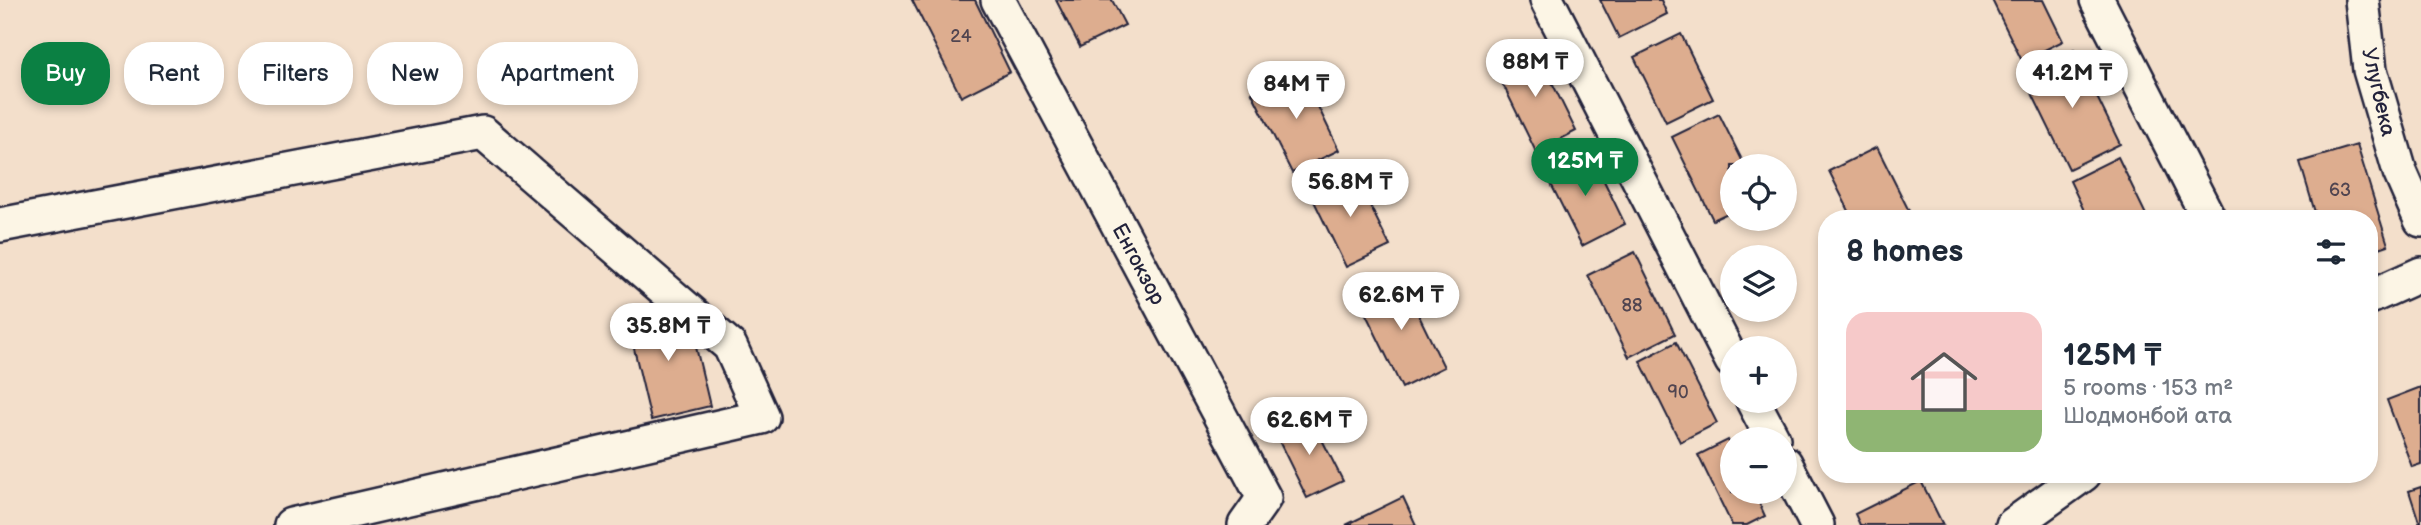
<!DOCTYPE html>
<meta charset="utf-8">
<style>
body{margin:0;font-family:"Balsamiq Sans",sans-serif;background:#f6f6f7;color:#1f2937;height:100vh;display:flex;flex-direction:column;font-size:26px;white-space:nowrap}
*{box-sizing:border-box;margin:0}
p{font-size:23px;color:#747a83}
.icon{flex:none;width:38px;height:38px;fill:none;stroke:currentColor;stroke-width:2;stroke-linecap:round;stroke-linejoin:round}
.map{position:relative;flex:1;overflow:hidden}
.panel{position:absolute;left:1818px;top:210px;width:560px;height:273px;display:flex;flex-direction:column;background:#fff;border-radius:28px;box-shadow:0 4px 10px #0003}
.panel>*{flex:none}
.top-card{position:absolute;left:21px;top:42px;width:665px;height:63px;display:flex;gap:14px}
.buttons{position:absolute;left:1720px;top:154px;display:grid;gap:14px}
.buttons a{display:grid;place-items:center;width:77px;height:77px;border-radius:50%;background:#fff;box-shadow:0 4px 10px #0003;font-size:35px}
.price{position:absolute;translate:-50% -60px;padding:0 16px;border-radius:24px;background:#fff;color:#222;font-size:23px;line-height:46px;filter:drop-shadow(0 2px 4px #0008)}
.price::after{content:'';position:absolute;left:50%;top:42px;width:21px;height:16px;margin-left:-10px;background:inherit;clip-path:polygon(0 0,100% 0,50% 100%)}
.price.selected{background:#0b8043;color:#fff}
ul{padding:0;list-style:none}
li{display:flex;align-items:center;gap:21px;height:175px;padding:0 28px}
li+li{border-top:2px solid #e0e1e3}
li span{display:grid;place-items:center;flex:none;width:196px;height:140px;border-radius:21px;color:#555}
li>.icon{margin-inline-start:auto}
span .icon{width:84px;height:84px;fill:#fffc;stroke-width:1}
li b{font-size:30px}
h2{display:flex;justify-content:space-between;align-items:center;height:84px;padding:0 28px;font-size:30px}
.chip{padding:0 24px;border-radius:28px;background:#fff;box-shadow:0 4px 10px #0003;font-size:24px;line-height:63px}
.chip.selected{background:#0b8043;color:#fff}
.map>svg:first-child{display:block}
.building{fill:#ddad8f;stroke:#22223b;stroke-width:2}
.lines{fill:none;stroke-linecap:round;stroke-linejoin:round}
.minor-casing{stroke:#22223b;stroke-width:38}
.minor{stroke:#fcf5e5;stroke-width:33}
.labels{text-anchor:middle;stroke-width:6;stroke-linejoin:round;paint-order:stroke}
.number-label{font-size:18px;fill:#514550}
.street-label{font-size:21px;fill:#22223b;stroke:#fcf5e5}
</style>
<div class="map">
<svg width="2421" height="525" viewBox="0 0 2421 525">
<rect width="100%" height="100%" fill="#f3dfcb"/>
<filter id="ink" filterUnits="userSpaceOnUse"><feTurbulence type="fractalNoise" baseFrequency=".0143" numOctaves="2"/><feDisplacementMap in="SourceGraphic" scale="14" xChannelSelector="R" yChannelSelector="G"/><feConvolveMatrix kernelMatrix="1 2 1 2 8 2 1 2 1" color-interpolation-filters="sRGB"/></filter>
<g filter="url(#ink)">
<path class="building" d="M912 0H975L1010 72 961 97Z
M1056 0H1112L1125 25 1080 47Z
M1600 0H1661L1667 14 1619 38Z
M1992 0H2043L2063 41 2022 61Z
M1681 34 1713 99 1666 122 1634 57Z
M1534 46 1576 131 1536 152 1494 66Z
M2074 50 2120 144 2069 169 2023 75Z
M1300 69 1339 150 1292 173 1252 93Z
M1719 114 1745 166H1732V211L1713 220 1672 137Z
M2357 145 2388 245 2370 251V219H2317L2300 162Z
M1877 147 1913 219H1853L1829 171Z
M1589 150 1625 224 1582 246 1545 172Z
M2118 157 2148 219H2088L2070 181Z
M1353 171 1390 246 1346 267 1310 193Z
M1635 252 1675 334 1629 357 1588 275Z
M1400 277 1444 367 1402 388 1358 298Z
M686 305 710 406 651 420 627 319Z
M1676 342 1717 423 1680 442 1640 361Z
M2421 387V464L2412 467 2387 400Z
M1310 416 1343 481 1307 498 1275 433Z
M1728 440 1732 449V492H1754L1765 516 1747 525H1732L1698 455Z
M1921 481 1943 525H1860L1855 514Z
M2421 487V525H2420L2409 491Z
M1403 497 1416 525H1346Z"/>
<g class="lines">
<g class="minor-casing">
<path id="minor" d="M998 0 1264 498 1245 525
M1547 0 1732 361
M2097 0 2209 219
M2362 0 2370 70 2400 172 2421 220
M0 225 483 133 730 346 762 417 291 525
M2370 297 2421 274
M1753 401 1773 439
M1785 463 1817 525
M2013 525 2084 474"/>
</g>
<use href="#minor" class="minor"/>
</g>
</g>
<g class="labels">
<g class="number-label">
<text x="961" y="42">24</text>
<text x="2340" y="196">63</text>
<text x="1632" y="311">88</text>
<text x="1678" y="398">90</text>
</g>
<g class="street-label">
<text transform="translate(2379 92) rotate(77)" y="7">Улугбека</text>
<text transform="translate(1139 264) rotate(62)" y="7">Енгокзор</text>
</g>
</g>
</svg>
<div class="buttons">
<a><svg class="icon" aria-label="locate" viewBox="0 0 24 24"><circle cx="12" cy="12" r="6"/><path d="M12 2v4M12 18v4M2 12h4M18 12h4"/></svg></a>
<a><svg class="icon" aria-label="layers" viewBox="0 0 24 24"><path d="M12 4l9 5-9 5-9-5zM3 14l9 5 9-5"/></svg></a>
<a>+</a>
<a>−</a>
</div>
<b class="price" style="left:1535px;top:99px">88M ₸</b>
<b class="price" style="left:2072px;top:110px">41.2M ₸</b>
<b class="price" style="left:1296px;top:121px">84M ₸</b>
<b class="price selected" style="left:1585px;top:198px">125M ₸</b>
<b class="price" style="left:1350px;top:219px">56.8M ₸</b>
<b class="price" style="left:1401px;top:332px">62.6M ₸</b>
<b class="price" style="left:668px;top:363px">35.8M ₸</b>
<b class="price" style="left:1309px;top:457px">62.6M ₸</b>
<div class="top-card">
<a class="chip selected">Buy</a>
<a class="chip">Rent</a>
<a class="chip">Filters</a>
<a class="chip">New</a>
<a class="chip">Apartment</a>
</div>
<section class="panel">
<h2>8 homes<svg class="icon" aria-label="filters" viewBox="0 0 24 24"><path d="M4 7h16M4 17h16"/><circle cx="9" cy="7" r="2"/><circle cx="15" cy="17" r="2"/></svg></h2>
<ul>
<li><span style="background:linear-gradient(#f6c9c9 70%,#8fb573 0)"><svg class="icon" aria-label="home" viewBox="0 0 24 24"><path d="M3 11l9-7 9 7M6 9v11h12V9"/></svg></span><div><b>125M ₸</b><p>5 rooms · 153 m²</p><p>Шодмонбой ата</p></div></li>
</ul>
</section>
</div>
